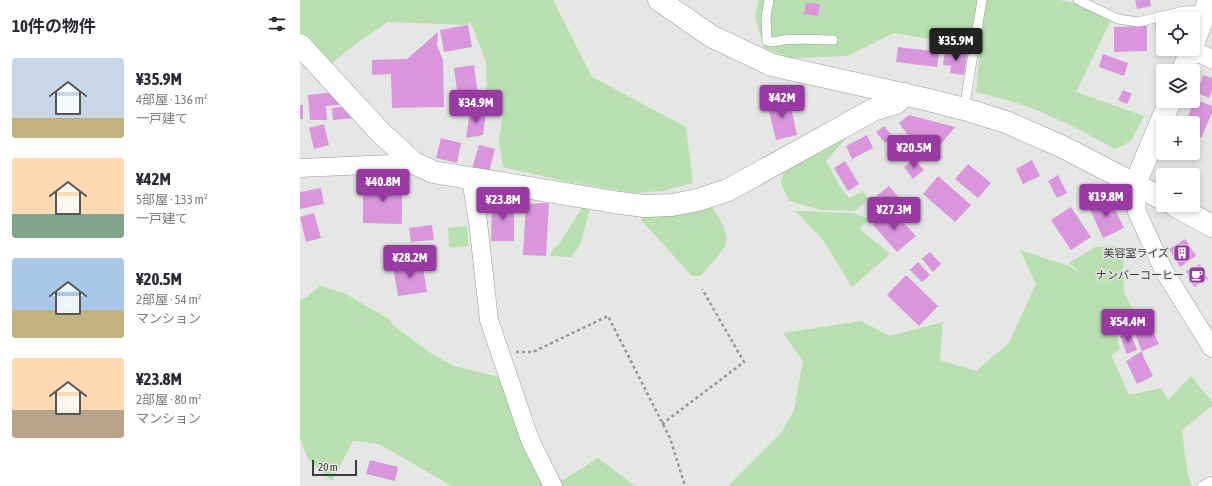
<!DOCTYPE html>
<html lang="ja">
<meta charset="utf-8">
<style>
body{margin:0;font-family:"Asap Condensed","Noto Sans JP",sans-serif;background:#f7f7f7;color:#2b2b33;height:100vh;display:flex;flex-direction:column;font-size:15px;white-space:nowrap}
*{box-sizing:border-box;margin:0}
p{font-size:13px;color:#7c7c81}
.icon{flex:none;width:22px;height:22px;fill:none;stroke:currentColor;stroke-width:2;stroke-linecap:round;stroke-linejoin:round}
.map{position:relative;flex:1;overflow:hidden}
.drawer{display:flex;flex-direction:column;background:#fff;width:300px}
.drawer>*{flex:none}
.buttons{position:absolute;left:856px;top:12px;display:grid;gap:8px}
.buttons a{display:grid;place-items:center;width:44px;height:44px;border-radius:4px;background:#fff;box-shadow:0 2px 6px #0003;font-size:20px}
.scale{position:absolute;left:12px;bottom:10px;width:45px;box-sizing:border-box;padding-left:4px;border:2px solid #3b3c3b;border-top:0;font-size:11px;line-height:14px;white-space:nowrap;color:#3b3c3b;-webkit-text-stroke:3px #e5e7e4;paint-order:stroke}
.price{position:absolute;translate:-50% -34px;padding:0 9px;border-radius:4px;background:#993aa2;color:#fff;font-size:13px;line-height:26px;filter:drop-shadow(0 1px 2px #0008)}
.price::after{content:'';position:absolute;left:50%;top:24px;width:12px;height:9px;margin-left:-6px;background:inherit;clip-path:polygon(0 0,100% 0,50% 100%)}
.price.selected{background:#222;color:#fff}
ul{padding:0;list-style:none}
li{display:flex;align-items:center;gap:12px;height:100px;padding:0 12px}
li span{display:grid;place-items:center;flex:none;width:112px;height:80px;border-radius:4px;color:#555}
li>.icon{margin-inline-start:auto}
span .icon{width:48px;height:48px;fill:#fffc;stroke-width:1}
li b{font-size:17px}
h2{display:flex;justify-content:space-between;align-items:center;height:48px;padding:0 12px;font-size:17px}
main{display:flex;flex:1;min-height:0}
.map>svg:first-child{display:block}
.green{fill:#b9dfb0}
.building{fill:#d996dd}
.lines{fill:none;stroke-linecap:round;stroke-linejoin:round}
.lane-casing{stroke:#989a98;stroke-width:10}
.street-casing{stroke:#989a98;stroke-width:19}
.secondary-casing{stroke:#989a98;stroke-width:23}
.path{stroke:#949694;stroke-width:2.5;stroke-dasharray:3 3;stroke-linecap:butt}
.lane{stroke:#fff;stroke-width:9}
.street{stroke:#fff;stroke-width:18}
.secondary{stroke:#fff;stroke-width:22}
.labels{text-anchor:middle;stroke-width:3;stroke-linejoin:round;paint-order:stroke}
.poi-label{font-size:11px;fill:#3b3c3b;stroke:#e5e7e4;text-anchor:end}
</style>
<main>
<section class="drawer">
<h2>10件の物件<svg class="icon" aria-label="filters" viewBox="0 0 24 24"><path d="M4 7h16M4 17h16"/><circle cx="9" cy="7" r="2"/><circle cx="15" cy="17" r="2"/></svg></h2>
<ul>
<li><span style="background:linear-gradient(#c9d6e8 75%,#c2b280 0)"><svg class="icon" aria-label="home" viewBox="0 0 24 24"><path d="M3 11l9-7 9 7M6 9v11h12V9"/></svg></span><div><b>¥35.9M</b><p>4部屋 · 136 m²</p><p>一戸建て</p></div></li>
<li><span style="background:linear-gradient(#ffd9b3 70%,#7fa58c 0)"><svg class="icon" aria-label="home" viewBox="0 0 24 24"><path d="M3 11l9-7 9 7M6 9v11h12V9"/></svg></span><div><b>¥42M</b><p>5部屋 · 133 m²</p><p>一戸建て</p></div></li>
<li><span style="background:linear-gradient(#a9c7e8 65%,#c2b280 0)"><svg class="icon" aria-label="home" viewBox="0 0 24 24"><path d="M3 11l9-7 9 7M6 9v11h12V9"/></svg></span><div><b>¥20.5M</b><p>2部屋 · 54 m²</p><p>マンション</p></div></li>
<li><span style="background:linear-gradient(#ffd9b3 65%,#b9a48a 0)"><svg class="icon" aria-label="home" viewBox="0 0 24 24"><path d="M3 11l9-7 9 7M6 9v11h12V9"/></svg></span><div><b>¥23.8M</b><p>2部屋 · 80 m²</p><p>マンション</p></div></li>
</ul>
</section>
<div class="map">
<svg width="912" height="486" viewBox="0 0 912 486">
<rect width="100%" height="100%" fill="#e5e7e4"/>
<path class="green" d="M0 0H253L292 77 386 127 393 183 363 191 334 193 269 182 203 167 199 141 203 112 187 106 186 62 170 20 168 25 88 22 58 42 32 63 13 50 0 32Z
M459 0H760L782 5 811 20 776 92 844 116 831 141 815 149C784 132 751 114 717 103 704 99 690 96 676 92L680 47 594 33 547 56 491 58 464 48 455 16Z
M555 128 526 161 539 185 549 198 563 191 568 199 555 211 521 210 489 201 481 183 485 167Z
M408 202C415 211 430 232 426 244 424 250 405 271 400 276H392L341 220 345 206Z
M283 206 290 209 280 245 271 257 250 256 253 249 260 243Z
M495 211 553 213 569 219 560 229 590 254 552 287 523 240Z
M167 226 168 246 149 248 148 228Z
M816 246 823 258 824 293 840 322 816 331 820 349 811 355 829 395 861 388 868 400 891 376 912 402V406L882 430C884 442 886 478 893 486H428L482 432 494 410 503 361 483 333 561 321 590 336 643 322 640 360 676 371 709 343 736 284 720 250 769 266 783 274 769 263 795 247Z
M20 286 44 293 89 319 93 325 129 352 154 366 203 378 251 481 263 480 298 458 335 486H152L79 444 53 441 32 481 8 459 0 438V300L7 297Z"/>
<path class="building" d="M835 0H850L851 6 837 9Z
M506 3 520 4 518 16 504 14Z
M863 22V39H857L855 23Z
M168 25 172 47 144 52 140 30Z
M847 26V51L814 52V27Z
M138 32 137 45 143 60 144 107 92 108 91 74 72 75V60L107 59Z
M598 47 639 52 637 67 596 62Z
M645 50 667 53 664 75 650 73 651 66 643 65Z
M803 54 828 63 824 76 799 67Z
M174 65 179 103 159 106 154 68Z
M903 75 912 78V91L909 98 897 93Z
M823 90 832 94 827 104 818 100Z
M36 92 39 105 26 106 27 120H10L8 95Z
M489 98 497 135 476 140 467 103Z
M895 99 912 106V113L901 138 893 134V123H885Z
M0 105H3V119H0Z
M52 106 54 118 33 120 32 108Z
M170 110 186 112 183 135 166 138Z
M609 115 655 127 630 157 613 142 599 123Z
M24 124 29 145 14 149 9 128Z
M584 126 593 137 585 143 576 132Z
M567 135 573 148 552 159 546 146Z
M141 138 161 143 157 163 136 158Z
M179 145 195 149 189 172 172 168Z
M614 159 624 170 613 179 604 167Z
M732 160 740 176 723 184 716 169Z
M545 161 559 184 548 191 534 168Z
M668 164 691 183 678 198 655 179Z
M758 175 767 193 757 198 748 181Z
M638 176 671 205 655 222 623 194Z
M63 182H102V224L63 223Z
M589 186 599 198 577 216 567 204Z
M21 188 24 204 0 209V192Z
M809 197 824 228 803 238 789 207Z
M192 200 214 201V241H191Z
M249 203 246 256 223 255 226 204Z
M771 207 791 237 771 250 751 220Z
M591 209 616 236 597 252 573 225Z
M14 213 21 238 6 242 0 217Z
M132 225 134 240 111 242 109 228Z
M885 239 896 256 880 267 869 249Z
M630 252 641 264 633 272 622 259Z
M122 262 127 292 98 296 93 267Z
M618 262 630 275 622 282 610 270Z
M900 264 908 279 894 287 886 271Z
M606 275 638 306 619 326 587 295Z
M851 327 859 344 842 351 835 334Z
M830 332 837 350 827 354 820 336Z
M842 351 843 356 853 376 837 384 826 361Z
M70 460 98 467 95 481 66 474Z"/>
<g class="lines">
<g class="lane-casing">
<path id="lane" d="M469 0 466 16 467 41C473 44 477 41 483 40 499 38 517 40 533 40
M778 0 818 19 838 22 884 11 905 10
M664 109 682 0
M902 486 912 481"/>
</g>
<g class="street-casing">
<path id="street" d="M891 49 912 59
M0 168 114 163
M171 179 178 222 189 320 230 440 253 486
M835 184 837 212 864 271 912 348"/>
</g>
<g class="secondary-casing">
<path id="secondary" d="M359 0 411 36 472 65 629 100 664 109 706 122 763 147 863 199
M0 45 81 133 114 163 133 172 320 203 345 206 372 205 398 200 428 190 573 110 596 103 605 94
M893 45 909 0
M882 71 892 49
M835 184 870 101
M874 205 912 226"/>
</g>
<path class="path" d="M216 352H233L308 316 370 438 385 486
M362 424 444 362 402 289"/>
<use href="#lane" class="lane"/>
<use href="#street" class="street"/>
<use href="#secondary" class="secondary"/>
</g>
<defs>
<g id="building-square" transform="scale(0.9)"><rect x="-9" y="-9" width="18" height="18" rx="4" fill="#993aa2" stroke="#e5e7e4"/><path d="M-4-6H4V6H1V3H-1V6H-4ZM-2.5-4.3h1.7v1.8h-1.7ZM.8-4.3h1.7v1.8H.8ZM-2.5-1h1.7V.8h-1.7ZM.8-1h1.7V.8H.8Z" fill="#fff"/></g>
<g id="cafe-square" transform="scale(0.9)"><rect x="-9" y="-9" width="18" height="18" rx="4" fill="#993aa2" stroke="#e5e7e4"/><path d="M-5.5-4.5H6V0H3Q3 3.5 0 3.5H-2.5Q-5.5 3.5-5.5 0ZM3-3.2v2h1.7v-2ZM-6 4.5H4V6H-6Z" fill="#fff"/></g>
</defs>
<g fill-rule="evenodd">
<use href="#building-square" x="882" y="253"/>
<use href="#cafe-square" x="897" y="275"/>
</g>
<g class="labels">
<g class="poi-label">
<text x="869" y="257">美容室ライズ</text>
<text x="884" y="279">ナンバーコーヒー</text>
</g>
</g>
</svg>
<div class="buttons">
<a><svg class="icon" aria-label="locate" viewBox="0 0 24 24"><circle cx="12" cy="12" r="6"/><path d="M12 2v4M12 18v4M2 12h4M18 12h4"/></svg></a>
<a><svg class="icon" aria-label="layers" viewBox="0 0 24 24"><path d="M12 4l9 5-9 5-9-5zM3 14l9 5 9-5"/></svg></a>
<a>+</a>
<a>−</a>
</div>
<div class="scale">20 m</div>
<b class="price selected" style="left:656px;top:62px">¥35.9M</b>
<b class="price" style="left:482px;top:119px">¥42M</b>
<b class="price" style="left:176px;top:124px">¥34.9M</b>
<b class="price" style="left:614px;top:169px">¥20.5M</b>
<b class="price" style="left:83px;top:203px">¥40.8M</b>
<b class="price" style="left:806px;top:218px">¥19.8M</b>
<b class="price" style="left:203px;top:221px">¥23.8M</b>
<b class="price" style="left:594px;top:231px">¥27.3M</b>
<b class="price" style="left:110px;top:279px">¥28.2M</b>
<b class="price" style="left:828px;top:343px">¥54.4M</b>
</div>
</main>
